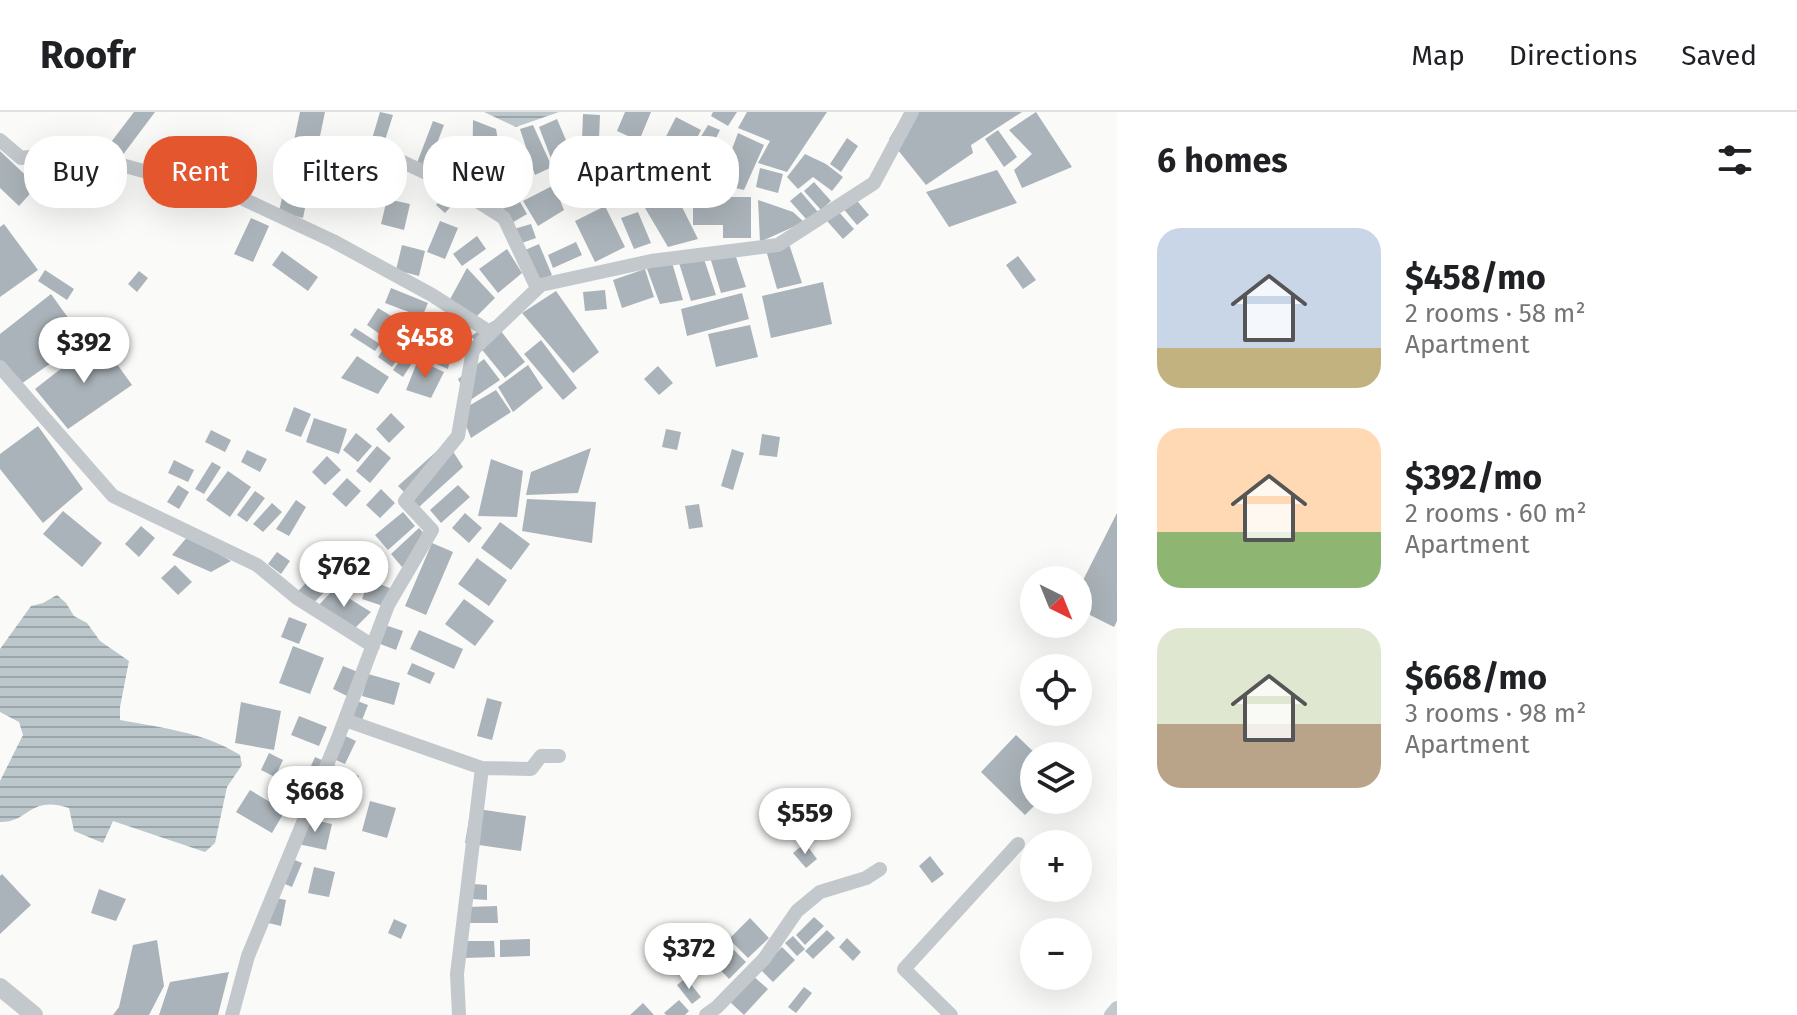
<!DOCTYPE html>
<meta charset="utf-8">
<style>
body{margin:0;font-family:"Fira Sans",sans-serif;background:#f6f6f6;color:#202124;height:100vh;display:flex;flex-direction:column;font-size:30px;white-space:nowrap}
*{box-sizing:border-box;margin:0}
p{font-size:26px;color:#757577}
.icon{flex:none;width:44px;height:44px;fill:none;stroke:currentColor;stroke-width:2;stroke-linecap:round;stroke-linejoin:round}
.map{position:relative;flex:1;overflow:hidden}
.side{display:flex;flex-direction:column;background:#fff;width:680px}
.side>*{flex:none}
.guide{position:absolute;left:24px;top:24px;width:760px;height:72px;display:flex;gap:16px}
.needle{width:52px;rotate:137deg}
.tools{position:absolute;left:1020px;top:454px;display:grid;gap:16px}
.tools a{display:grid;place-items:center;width:72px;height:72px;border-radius:50%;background:#fff;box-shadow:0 8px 32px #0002;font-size:40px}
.price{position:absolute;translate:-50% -68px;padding:0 18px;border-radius:28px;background:#fff;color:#222;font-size:26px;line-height:52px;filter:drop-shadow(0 2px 4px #0008)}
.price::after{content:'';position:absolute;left:50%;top:48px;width:24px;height:18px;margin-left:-12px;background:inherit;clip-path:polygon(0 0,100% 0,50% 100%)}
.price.on{background:#e4572e;color:#fff}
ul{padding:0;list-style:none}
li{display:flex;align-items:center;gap:24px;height:200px;padding:0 40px}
li span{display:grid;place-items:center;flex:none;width:224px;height:160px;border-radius:24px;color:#555}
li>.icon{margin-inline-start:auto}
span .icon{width:96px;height:96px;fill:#fffc;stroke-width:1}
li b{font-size:34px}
h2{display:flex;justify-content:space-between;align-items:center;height:96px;padding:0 40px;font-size:34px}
.tag{padding:0 28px;border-radius:32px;background:#fff;box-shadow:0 8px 32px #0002;font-size:28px;line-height:72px}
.tag.on{background:#e4572e;color:#fff}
header{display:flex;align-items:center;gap:48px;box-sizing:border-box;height:112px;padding:0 40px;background:#fff;border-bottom:2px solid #e0e0e0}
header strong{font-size:38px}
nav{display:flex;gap:44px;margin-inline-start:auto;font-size:28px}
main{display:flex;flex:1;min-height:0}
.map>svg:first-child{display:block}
.water{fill:url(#water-rules)}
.building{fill:#aab3b9}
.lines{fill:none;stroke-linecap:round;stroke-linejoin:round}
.minor{stroke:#c3c8cc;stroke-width:14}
.tertiary{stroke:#c3c8cc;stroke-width:18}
</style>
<header>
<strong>Roofr</strong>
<nav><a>Map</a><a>Directions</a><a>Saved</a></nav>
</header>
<main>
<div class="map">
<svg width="1117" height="903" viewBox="0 0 1117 903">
<defs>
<pattern id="water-rules" width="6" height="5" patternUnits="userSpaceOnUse" patternTransform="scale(2)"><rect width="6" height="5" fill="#bbc7cb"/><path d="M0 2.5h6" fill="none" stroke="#9ca6aa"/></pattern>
</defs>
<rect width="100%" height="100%" fill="#fafaf8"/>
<path class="water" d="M484 0H559L516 15Z
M57 483 66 491 74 504 87 511 100 529 129 549 120 595V608C162 616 204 620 240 643L242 653 227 675 215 731 205 740 113 709 103 731 74 719 69 696C29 683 29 711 0 710V669L23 623 19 610 0 600V537L31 494 43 491Z"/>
<path class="building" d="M134 0H155L119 48 105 38Z
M300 0H325L303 106 279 100Z
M380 0 393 3 381 41 369 37Z
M625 0H651L639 29 617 19Z
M713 0H737L728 14 711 4Z
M747 0H827L787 60 758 51 770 29 738 16Z
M906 0H1022L971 33 973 41 926 73 889 27Z
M1036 0 1072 55 1022 76 1014 58 1032 42 1009 18Z
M583 2 600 3 599 27H582Z
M676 5 701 18 683 54 708 13 720 18 694 70 676 65 681 58 656 44Z
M557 7 574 47 557 62 539 15Z
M473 8 496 17 507 78 472 83Z
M433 9 444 13 428 55 417 51Z
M533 13 552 55 535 63 520 17Z
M998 18 1017 45 1004 55 985 27Z
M738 21 764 33 744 78 719 72Z
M847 26 858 34 841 60 830 52Z
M0 39 37 74 19 94 0 76Z
M608 42 626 72 611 79 594 48Z
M805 42 826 52 843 65 832 79 813 65 798 77 787 65Z
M592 48 607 75 584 88 569 61Z
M760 56 783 62 778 81 756 75Z
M997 58 1017 91 949 115 926 80Z
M659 60 667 76 637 92 629 76Z
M814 70 831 89 821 98 804 79Z
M554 73 564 98 538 114 523 89Z
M801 80 818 100 807 108 790 89Z
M675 81 698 127 668 135 645 96Z
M445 83 454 91 445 101 436 93Z
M853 84 869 103 857 113 841 94Z
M693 85H751V126H723V113H693Z
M387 87 410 92 404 118 381 112Z
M519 88 527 102 510 112 502 97Z
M758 88 793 100 804 110 760 130Z
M605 94 625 135 595 150 575 109Z
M838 99 854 117 843 127 827 109Z
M638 100 651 131 634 137 621 106Z
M251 106 269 114 253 150 234 142Z
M440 109 458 116 445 147 427 140Z
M4 112 38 158 0 185V115Z
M531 112 536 126 519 132 514 117Z
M477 124 486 137 462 154 453 142Z
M576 130 582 143 553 156 548 143Z
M539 132 552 163 536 170 523 139Z
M789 132 802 171 777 177 766 138Z
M402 133 425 139 419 164 396 158Z
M733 136 746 175 721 181 709 142Z
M507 137 522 161 498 181 479 157Z
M282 139 318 165 308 179 272 153Z
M703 144 716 183 691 189 679 151Z
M1018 144 1036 168 1023 177 1006 153Z
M671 147 683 188 660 192 647 157Z
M467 156 495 186 475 206 449 189Z
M645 157 654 185 622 196 613 168Z
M45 158 74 177 67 188 38 169Z
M139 159 148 166 137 180 128 172Z
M823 170 832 212 771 226 762 184Z
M391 176 428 191 422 205 385 191Z
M605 178 607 197 585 199 583 180Z
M556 179 599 240 573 261 522 201Z
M742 181 749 207 687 224 681 197Z
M51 182 84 228 21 272 0 248V222Z
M449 194 463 203 451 221 437 211Z
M378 196 393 205 381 223 367 213Z
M399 203 414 212 402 230 388 220Z
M493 209 525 250 505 266 471 224Z
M750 213 758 245 716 255 708 222Z
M355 216 380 232 375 239 350 223Z
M430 218 449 223 448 225 456 229 453 234 448 257 418 244Z
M99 227 132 273 68 317 35 277Z
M389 228 404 237 392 255 378 245Z
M541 228 577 276 563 288 524 242Z
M405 242 414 248 403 265 393 258Z
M357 244 389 265 378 282 341 266Z
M484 247 500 268 469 289 458 267Z
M418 248 444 260 431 286 406 278Z
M528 253 543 276 513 300 498 275Z
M658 254 673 271 659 283 644 267Z
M496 278 511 300 471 326 460 299Z
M294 295 311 302 301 325 285 319Z
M391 301 405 315 389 331 376 317Z
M314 306 347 317 339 342 306 330Z
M38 314 83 377 43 411 0 357V342Z
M666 317 681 320 677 338 662 335Z
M211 318 231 328 225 340 205 330Z
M356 321 372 334 358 350 343 338Z
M762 322 780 325 777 345 759 343Z
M447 330 463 355 419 395 398 374Z
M377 334 391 346 370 371 356 359Z
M591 336 578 381 526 383 531 360Z
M732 337 744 341 733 378 721 374Z
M247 338 267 347 260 360 241 350Z
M327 344 341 358 325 373 312 360Z
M491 347 523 359 517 405 478 404Z
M174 348 194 358 188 370 168 361Z
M212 350 221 355 204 382 195 377Z
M228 359 251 375 230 405 206 388Z
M347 366 361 379 346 395 332 382Z
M178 373 189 380 179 397 167 390Z
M458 373 470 385 441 411 430 398Z
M381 377 395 391 380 406 366 393Z
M255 379 265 386 247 410 237 403Z
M527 387 596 390 592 431 522 419Z
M296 388 306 395 289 424 276 417Z
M272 391 282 400 263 420 253 412Z
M699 392 703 415 689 417 685 394Z
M63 399 102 431 82 455 43 422Z
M403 400 415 414 388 438 375 423Z
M465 401 482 416 469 431 452 416Z
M1117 401V509L1114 515 1078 497V478Z
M500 410 530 432 511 458 481 436Z
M141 414 155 426 139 445 125 432Z
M419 416 431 429 402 455 391 442Z
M188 424 231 449 211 460 172 443Z
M432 431 453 440 426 503 405 494Z
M277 440 290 449 281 462 268 452Z
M477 446 507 468 489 494 458 472Z
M175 453 192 470 178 483 161 466Z
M313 464 326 478 311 494 297 480Z
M369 468 390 476 383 494 362 487Z
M334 477 371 500 355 516 316 496Z
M464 487 494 509 475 534 445 512Z
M289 505 307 512 299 532 281 525Z
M382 512 403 519 396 538 375 530Z
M419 518 463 537 454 557 410 537Z
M293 534 324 546 310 582 279 571Z
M412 551 435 561 430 572 407 562Z
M343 554 358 560 347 584 333 577Z
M368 562 400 571 394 593 362 584Z
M347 585 368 593 362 608 341 600Z
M487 586 502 590 492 628 477 624Z
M241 590 281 599 274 638 235 631Z
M299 604 327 615 319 634 291 623Z
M339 621 356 629 345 652 329 645Z
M1016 623 1038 644H1034V688H1040L1025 703 981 660Z
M269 641 283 648 275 665 261 658Z
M315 645 359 664 351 684 306 665Z
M250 678 285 699 272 721 236 700Z
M370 689 396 696 387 726 362 719Z
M471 696 526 704 521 739 465 731Z
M304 706 332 712 326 738 298 732Z
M805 731 817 747 806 756 793 741Z
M283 743 302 751 292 775 273 767Z
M930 744 944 762 932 771 919 754Z
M314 755 335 760 329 785 308 781Z
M2 762 31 793 0 822V764Z
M473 772 487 773V788L472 787Z
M99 777 126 787 116 809 91 801Z
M266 784 286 788 281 814 260 809Z
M497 794 498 811H467V795Z
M814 805 824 814 805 833 796 823Z
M750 806 769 826 748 846 729 827Z
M394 807 407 813 401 827 388 821Z
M827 818 835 826 813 847 805 839Z
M718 822 746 850 729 867 702 839Z
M793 824 805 837 797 844 785 831Z
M847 826 861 840 853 849 839 835Z
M530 827V844L500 845V828Z
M157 828 164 874 149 903H113L119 895 133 833Z
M464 829H494L495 845 465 846Z
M782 835 795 848 773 870 760 857Z
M229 860 218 903H159L170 870Z
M753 864 768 877 744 903 729 889Z
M686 866 701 885 692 892 677 873Z
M804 875 812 881 796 901 788 895Z
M679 888 689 899 685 903H666L664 901Z
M643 891 654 903H630Z"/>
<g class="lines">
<path class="minor" d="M0 28 21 46 90 38 118 52 241 86 333 129 432 183 491 221
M392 45 452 73 504 106 537 176
M0 255 113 384 257 453 297 486 373 534
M345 608 482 656 531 657 541 644H559
M232 903 248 844 338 626 388 493 432 418 405 389 458 324 473 238 541 173 651 149 778 133 874 71 912 0
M459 903 457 862 482 656
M706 903 717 895 764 847 797 799 820 780 866 766 880 757
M951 903 904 857 1018 732
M1111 903 1117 896"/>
<path class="tertiary" d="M0 875 34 903"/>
</g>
</svg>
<div class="tools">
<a><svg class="needle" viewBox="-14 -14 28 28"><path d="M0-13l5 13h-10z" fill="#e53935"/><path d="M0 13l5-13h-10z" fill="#757577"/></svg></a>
<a><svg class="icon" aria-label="locate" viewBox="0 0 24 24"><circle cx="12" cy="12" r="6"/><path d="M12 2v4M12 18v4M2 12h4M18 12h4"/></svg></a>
<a><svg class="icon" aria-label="layers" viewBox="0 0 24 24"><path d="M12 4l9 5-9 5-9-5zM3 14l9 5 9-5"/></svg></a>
<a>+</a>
<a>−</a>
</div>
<b class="price on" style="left:425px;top:268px">$458</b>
<b class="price" style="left:84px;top:273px">$392</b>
<b class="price" style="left:344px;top:497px">$762</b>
<b class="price" style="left:315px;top:722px">$668</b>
<b class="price" style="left:805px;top:744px">$559</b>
<b class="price" style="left:689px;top:879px">$372</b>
<div class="guide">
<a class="tag">Buy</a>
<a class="tag on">Rent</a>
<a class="tag">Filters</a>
<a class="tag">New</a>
<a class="tag">Apartment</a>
</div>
</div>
<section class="side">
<h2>6 homes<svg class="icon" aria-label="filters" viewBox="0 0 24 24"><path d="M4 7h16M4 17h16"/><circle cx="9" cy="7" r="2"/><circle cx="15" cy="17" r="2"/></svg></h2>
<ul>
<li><span style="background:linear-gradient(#c9d6e8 75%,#c2b280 0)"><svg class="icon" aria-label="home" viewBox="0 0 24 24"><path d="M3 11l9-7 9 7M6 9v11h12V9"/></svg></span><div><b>$458/mo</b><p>2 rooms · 58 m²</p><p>Apartment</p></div></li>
<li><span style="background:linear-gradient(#ffd9b3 65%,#8fb573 0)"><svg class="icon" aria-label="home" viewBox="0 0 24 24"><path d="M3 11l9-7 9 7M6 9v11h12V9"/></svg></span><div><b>$392/mo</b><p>2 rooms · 60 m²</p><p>Apartment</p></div></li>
<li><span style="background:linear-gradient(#dfe7d0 60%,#b9a48a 0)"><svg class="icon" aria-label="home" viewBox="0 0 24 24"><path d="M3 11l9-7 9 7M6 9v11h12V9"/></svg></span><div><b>$668/mo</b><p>3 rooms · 98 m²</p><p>Apartment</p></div></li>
</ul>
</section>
</main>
